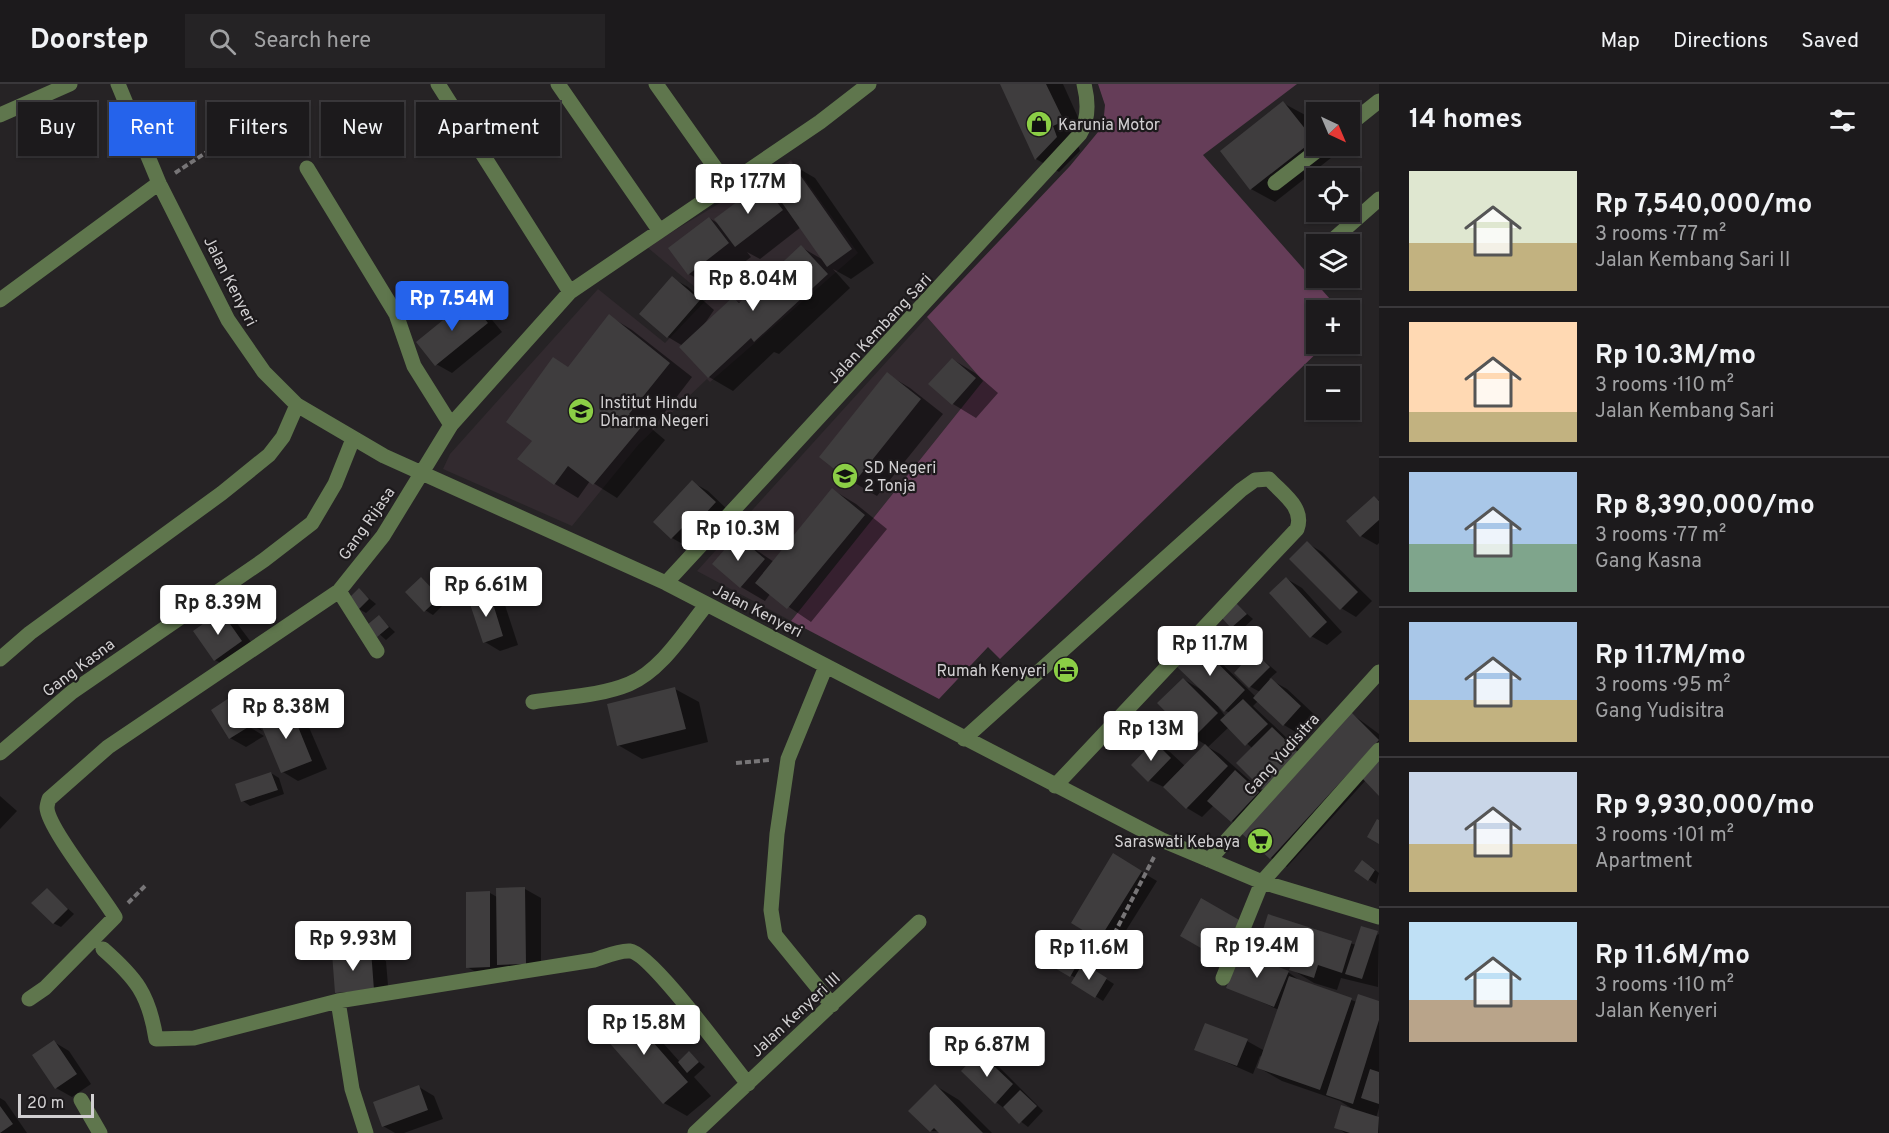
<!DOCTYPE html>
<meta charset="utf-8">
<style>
body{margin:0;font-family:Overpass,sans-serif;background:#252325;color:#f1f3f6;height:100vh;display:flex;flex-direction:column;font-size:22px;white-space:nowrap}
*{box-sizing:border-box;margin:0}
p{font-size:20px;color:#a0a1a3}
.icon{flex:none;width:33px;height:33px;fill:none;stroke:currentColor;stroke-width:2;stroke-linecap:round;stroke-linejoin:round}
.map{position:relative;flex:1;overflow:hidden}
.details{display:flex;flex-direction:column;background:#1c1a1c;width:510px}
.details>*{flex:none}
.top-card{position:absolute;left:18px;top:18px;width:570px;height:54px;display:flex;gap:12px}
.needle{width:39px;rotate:136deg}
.tools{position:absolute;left:1306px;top:18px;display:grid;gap:12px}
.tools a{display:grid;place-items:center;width:54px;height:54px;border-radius:0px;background:#1c1a1c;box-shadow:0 2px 4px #0004,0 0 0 2px #3a383b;font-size:30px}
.scale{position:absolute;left:18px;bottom:15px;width:76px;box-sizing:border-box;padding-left:6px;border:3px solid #d2d0d2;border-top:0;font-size:16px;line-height:21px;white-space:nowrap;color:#d2d0d2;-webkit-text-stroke:4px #1d1a1c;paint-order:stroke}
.price{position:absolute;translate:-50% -51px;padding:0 14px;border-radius:6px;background:#fff;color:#222;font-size:20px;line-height:39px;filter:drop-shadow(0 2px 3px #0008)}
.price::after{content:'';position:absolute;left:50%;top:36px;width:18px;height:14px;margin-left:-9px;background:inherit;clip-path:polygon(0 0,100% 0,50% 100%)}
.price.active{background:#2563eb;color:#fff}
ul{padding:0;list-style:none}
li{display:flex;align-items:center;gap:18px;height:150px;padding:0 30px}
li+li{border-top:2px solid #3a383b}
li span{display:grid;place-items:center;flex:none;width:168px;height:120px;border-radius:0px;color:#555}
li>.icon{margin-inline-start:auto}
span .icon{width:72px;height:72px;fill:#fffc;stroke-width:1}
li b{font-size:26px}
h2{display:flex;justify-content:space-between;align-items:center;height:72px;padding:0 30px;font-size:26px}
.pill{padding:0 21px;border-radius:0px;background:#1c1a1c;box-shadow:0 2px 4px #0004,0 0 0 2px #3a383b;font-size:21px;line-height:54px}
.pill.active{background:#2563eb;color:#fff}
header{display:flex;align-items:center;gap:36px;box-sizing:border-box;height:84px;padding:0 30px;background:#1c1a1c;border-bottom:2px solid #3a383b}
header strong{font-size:28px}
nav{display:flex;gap:33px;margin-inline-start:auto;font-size:21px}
.search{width:420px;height:54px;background:#252325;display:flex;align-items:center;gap:15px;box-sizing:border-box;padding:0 21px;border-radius:0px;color:#a0a1a3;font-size:22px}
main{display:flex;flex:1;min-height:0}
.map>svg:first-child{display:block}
.built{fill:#322a2f}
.grass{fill:#653d58}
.shadow{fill:#0007;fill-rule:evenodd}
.building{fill:#3f3d3e}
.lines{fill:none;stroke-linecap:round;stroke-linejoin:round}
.path{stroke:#777577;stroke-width:4;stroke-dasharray:6 3;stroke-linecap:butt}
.minor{stroke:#5f764d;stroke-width:15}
.labels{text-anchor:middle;stroke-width:4.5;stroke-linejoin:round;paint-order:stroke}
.poi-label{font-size:16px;fill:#d2d0d2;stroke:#1d1a1c;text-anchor:start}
.street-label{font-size:16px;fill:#d2d0d2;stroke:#1d1a1c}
</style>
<header>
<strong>Doorstep</strong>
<div class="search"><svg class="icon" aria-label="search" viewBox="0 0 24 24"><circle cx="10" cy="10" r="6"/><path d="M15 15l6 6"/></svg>Search here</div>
<nav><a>Map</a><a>Directions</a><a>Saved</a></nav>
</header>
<main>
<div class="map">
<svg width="1379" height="1049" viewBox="0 0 1379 1049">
<rect width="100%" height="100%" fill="#262325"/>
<path class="built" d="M791 76 858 169 710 298 707 295 639 360 572 442 443 385 450 370 598 205 665 259 708 214 647 163Z
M927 233 983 297 791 537 697 487Z"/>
<path class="grass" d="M1098 0H1297L1203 71 1330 215 1332 226H1317V260H1326L1000 575 988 563 939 615 791 537 983 297 927 233 1070 82 1103 42 1105 21Z"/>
<path class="shadow" d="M1002 0H1063L1086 51 1076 56 1080 67 1059 88 1036 75Z
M1283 19 1307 32 1317 45V62H1330L1336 70 1275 118 1251 105Z
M791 80 815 94 874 179 851 195 833 185 850 204 779 270 774 268 733 307 709 293 681 263 683 262 668 253 641 230 672 194 688 203 714 226 701 245 733 215 741 219 801 163 825 177 801 143 760 175 747 168 751 173 712 203 689 190 709 134 721 141 762 100 777 109Z
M469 217 484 226 502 248 452 289 436 280Z
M609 232 632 246 692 293 652 345 665 356 617 414 590 397 578 414 555 400 534 357 569 284Z
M952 275 975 289 998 309 976 334 953 320 930 300Z
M887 290 910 304 943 330 877 412 853 398Z
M692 398 708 407 730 428 710 451 703 447 688 463 672 454 655 438Z
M833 406 856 420 887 445 811 538 770 510 765 517 741 503 714 480 737 453 774 478Z
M1374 414 1379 416V459L1377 461 1361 452Z
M1307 459 1322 468 1372 517 1356 533 1341 524Z
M421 495 446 518 433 531 425 526Z
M1287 495 1302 504 1342 548 1327 561 1311 552Z
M359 506 376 520 366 529 359 525Z
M490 512 505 521 518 561 500 567 485 558Z
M1237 521 1253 535 1239 548 1223 533Z
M221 529 236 538 257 566 231 585 215 576Z
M379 533 395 548 386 556 369 541Z
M1197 561 1212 570 1256 613 1260 608 1249 602 1255 569 1277 588 1269 595 1287 605 1316 632 1299 650 1284 641 1258 617 1253 622 1310 676 1352 630 1379 650V709L1366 696 1287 783 1271 774 1246 746 1232 737 1214 721 1202 733 1187 724 1166 704 1149 696 1154 659 1170 668 1185 682 1206 661 1193 653 1183 595 1202 606ZM1218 623 1230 629 1226 633ZM1229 643 1252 664 1273 717 1220 670 1208 663Z
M675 605 699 618 708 658 642 675 618 661Z
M232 614 247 623 262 647 244 637 243 639 264 652 246 663 230 654Z
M290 625 305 634 327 685 298 697 283 688 261 637Z
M271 689 279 694 284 710 250 722 243 717 237 701Z
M0 712 17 727 0 745Z
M1113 771 1157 797 1115 864 1073 838Z
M1370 782 1379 789 1376 800 1368 795Z
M525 805 541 814V888L483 892 467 883 490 809 497 813Z
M47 806 74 830 61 843 53 839Z
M1202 816 1256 847 1243 870 1288 888 1303 899 1357 918 1379 919V1024L1376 1034H1379V1049H1345L1336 1043 1354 1026 1340 1017 1282 997 1259 984 1262 973 1260 972 1253 990 1196 965 1247 957 1265 967 1279 926 1228 903 1236 882 1182 852Z
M1269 832 1356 861 1379 850 1378 903 1341 894 1337 906 1314 899 1291 885 1293 881 1259 864Z
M1066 863 1089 876 1086 882 1114 900 1103 917 1073 898 1076 894 1055 883Z
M371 868 386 877 389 914 352 917 336 908Z
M624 927 647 941 680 978 689 969 705 983 694 993 711 1012 687 1032 664 1019Z
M54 958 69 967 91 1000 72 1013 56 1004Z
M980 970 995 979 1043 1027 1028 1043 996 1018Z
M936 1002 959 1016 992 1049 931 1047 911 1027Z
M419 1003 434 1012 443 1035 404 1049H395L383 1042Z
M0 1014 5 1017 27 1049H0Z"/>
<path class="building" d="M1000 0H1046L1064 37 1053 42 1057 53 1035 76Z
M1283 17 1314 56 1250 106 1220 67Z
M791 78 852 165 827 183 766 96Z
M762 99 783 126 735 163 714 135Z
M709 133 729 159 688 191 668 164Z
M801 161 828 190 754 258 751 254 708 294 679 263 733 213 739 219Z
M672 192 700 216 667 254 639 230Z
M469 215 488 239 435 282 416 258Z
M609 230 670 279 629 330 643 341 593 401 568 382 554 401 517 375 532 357 506 338 553 273 568 283Z
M952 274 976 294 952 321 928 300Z
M887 288 921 315 853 400 819 373Z
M692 396 716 418 693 443 688 438 671 455 653 438Z
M832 404 865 431 787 525 755 499Z
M1374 412 1379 417V436L1360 453 1346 437Z
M737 451 765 475 740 504 712 480Z
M1307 457 1358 508 1340 526 1289 475Z
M421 493 440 513 424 528 405 508Z
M1286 493 1327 538 1310 554 1269 509Z
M359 504 369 515 358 526 348 515Z
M490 510 503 552 483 559 469 517Z
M1236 519 1247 530 1231 544 1221 533Z
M221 527 242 557 214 577 193 547Z
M379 531 389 543 377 553 367 541Z
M1197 559 1245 606 1224 628 1175 581Z
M1254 567 1270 583 1249 604 1234 589Z
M1183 594 1218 629 1192 655 1157 619Z
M1271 594 1301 622 1283 642 1253 614Z
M675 603 686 645 617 662 607 620Z
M232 612 250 642 229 655 211 626Z
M1243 615 1268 640 1245 662 1220 636Z
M290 623 312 677 281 689 259 636Z
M1351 628 1379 656 1270 775 1241 749Z
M1272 643 1301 671 1265 708 1236 679Z
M1154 657 1171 674 1148 698 1131 681Z
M1205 660 1228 682 1186 725 1163 703Z
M1379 675V712L1362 694Z
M1235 686 1259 708 1231 738 1207 717Z
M271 688 278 706 241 718 235 700Z
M1377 735 1379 736V760L1367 753Z
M1113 769 1142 787 1099 856 1071 839Z
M1362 776 1375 786 1368 797 1354 787Z
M525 803 526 880 497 881 496 804Z
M47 804 68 825 53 840 31 819Z
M490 807V883L466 884V808Z
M1201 814 1241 837 1220 875 1180 852Z
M1268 830 1352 857 1342 889 1318 881 1314 894 1289 886 1293 876 1257 865Z
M1361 842 1378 847 1362 895 1345 890Z
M1065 861 1083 870 1070 893 1053 883Z
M371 866 374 906 335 909 332 869Z
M1240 868 1289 887 1274 923 1226 904Z
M1083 879 1107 894 1095 914 1071 899Z
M1289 892 1352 914 1320 1006 1257 984Z
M1358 910 1379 917V936L1353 1020 1326 1011Z
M624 925 688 998 663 1020 599 947Z
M1205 939 1248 955 1237 982 1194 966Z
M54 956 77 990 55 1005 32 971Z
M689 967 699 978 687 989 678 978Z
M979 968 1013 1000 995 1020 961 987Z
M1370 985 1379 988V1020L1361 1014Z
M935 1000 983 1049H939L934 1044 930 1048 908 1027Z
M419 1001 428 1026 382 1043 373 1018Z
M1020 1006 1037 1022 1019 1040 1003 1023Z
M1341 1021 1379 1033 1378 1049H1350L1334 1044Z
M0 1022 13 1040 0 1049Z"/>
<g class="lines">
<path class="path" d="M175 89 257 35
M736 679 770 676
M128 819 145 802
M1110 858 1154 773"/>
<path class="minor" d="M118 0 159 99 228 236 264 288 297 321 384 372 666 499 1162 756 1262 798 1379 833
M438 0 570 208
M558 0 659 146
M656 0 726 99
M0 31 70 0
M1350 40 1379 17
M307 84 396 230 414 282 451 341
M1275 99 1323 62
M1328 160 1379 115
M1312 175 1317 170
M0 216 159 99
M666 499 1080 50C1089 35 1088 16 1084 0
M339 507 377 567
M0 575 30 549 222 409 269 371 283 353 297 321
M826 582 788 675 777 750 771 826 775 851 832 921
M533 618C564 613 600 612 629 600 662 586 685 547 707 520
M964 655 1241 406 1255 396 1269 395C1283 410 1305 424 1297 445L1055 702
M0 669 72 608 264 476 312 439 335 400 353 355
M1209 776 1379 588
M103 865C136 894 149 910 156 955L194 954 338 917 594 876C604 873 619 866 630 867 651 869 730 978 748 1000
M1223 894 1262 798 1379 666
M29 915 45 904 115 833C102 811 48 744 47 724 47 721 48 718 49 715L108 663 339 507 383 452 451 341 570 208 820 38 869 0
M338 917 352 1005 366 1049
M81 1016 100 1049
M695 1049 919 838"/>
</g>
<defs>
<g id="shop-disc" transform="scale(1.35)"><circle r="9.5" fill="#8bce46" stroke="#1d1a1c"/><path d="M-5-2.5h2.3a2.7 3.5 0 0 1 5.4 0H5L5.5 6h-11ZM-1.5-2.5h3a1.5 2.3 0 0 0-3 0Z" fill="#111"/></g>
<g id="university-disc" transform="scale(1.35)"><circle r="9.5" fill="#8bce46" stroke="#1d1a1c"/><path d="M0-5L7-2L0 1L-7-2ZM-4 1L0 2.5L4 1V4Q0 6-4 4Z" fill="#111"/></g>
<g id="school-disc" transform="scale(1.35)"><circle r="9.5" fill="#8bce46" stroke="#1d1a1c"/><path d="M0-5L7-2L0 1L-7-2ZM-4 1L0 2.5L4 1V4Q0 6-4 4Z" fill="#111"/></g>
<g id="hotel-disc" transform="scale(1.35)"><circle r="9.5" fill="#8bce46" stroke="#1d1a1c"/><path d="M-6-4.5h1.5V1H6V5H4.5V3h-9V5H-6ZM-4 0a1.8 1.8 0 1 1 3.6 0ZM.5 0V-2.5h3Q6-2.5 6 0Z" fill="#111"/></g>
<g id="supermarket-disc" transform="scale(1.35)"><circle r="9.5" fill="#8bce46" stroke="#1d1a1c"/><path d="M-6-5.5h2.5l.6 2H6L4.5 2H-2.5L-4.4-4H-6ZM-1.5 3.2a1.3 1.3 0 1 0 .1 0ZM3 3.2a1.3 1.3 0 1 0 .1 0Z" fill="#111"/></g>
</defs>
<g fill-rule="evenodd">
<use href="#shop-disc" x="1039" y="40"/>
<use href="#university-disc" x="581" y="327"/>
<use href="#school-disc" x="845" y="392"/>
<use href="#hotel-disc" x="1066" y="586"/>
<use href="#supermarket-disc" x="1260" y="757"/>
</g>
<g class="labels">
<g class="poi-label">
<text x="1058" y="46">Karunia Motor</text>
<text x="600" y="324">Institut Hindu<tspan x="600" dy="18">Dharma Negeri</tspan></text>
<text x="864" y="389">SD Negeri<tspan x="864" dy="18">2 Tonja</tspan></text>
<text x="1046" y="592" text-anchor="end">Rumah Kenyeri</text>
<text x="1240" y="763" text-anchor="end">Saraswati Kebaya</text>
</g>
<g class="street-label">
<text transform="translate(231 197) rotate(63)" y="6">Jalan Kenyeri</text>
<text transform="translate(879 244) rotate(-47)" y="6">Jalan Kembang Sari</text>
<text transform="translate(366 439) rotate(-55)" y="6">Gang Rijasa</text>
<text transform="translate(758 526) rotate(27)" y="6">Jalan Kenyeri</text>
<text transform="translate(78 583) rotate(-37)" y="6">Gang Kasna</text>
<text transform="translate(1281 670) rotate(-48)" y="6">Gang Yudisitra</text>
<text transform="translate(795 930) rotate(-43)" y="6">Jalan Kenyeri III</text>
</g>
</g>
</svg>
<div class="tools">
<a><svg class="needle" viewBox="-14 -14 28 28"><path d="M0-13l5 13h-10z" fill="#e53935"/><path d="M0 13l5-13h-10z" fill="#a0a1a3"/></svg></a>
<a><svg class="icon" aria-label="locate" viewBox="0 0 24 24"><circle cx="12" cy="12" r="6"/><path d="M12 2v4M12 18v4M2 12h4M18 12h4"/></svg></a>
<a><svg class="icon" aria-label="layers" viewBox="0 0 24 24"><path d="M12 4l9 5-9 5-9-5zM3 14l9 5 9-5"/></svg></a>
<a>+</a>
<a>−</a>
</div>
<div class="scale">20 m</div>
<b class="price" style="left:748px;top:131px">Rp 17.7M</b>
<b class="price" style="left:753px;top:228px">Rp 8.04M</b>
<b class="price active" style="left:452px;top:248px">Rp 7.54M</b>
<b class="price" style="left:738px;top:478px">Rp 10.3M</b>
<b class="price" style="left:486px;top:534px">Rp 6.61M</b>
<b class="price" style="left:218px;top:552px">Rp 8.39M</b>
<b class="price" style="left:1210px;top:593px">Rp 11.7M</b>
<b class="price" style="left:286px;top:656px">Rp 8.38M</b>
<b class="price" style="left:1151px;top:678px">Rp 13M</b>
<b class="price" style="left:353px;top:888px">Rp 9.93M</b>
<b class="price" style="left:1257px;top:895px">Rp 19.4M</b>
<b class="price" style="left:1089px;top:897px">Rp 11.6M</b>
<b class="price" style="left:644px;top:972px">Rp 15.8M</b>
<b class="price" style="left:987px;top:994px">Rp 6.87M</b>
<div class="top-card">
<a class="pill">Buy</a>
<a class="pill active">Rent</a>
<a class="pill">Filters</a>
<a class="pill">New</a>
<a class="pill">Apartment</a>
</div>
</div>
<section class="details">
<h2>14 homes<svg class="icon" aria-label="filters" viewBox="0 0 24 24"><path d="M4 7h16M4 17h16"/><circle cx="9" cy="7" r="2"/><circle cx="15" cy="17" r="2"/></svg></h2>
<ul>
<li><span style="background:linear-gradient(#dfe7d0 60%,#c2b280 0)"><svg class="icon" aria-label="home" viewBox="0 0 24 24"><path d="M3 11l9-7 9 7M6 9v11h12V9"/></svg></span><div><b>Rp 7,540,000/mo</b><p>3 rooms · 77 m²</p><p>Jalan Kembang Sari II</p></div></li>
<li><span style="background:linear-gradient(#ffd9b3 75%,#c2b280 0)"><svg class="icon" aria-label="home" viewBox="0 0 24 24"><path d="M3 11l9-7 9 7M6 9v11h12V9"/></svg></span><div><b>Rp 10.3M/mo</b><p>3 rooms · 110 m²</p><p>Jalan Kembang Sari</p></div></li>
<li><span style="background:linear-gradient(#a9c7e8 60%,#7fa58c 0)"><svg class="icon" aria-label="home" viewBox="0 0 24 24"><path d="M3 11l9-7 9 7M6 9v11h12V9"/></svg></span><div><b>Rp 8,390,000/mo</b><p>3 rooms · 77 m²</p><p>Gang Kasna</p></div></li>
<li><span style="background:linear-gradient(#a9c7e8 65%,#c2b280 0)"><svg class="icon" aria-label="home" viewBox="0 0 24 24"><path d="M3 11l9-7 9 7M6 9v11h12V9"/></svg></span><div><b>Rp 11.7M/mo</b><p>3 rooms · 95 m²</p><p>Gang Yudisitra</p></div></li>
<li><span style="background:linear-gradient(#c9d6e8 60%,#c2b280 0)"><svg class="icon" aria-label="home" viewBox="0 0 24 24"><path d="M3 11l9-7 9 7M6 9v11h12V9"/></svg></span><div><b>Rp 9,930,000/mo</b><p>3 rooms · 101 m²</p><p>Apartment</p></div></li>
<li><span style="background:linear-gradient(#bfe0f5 65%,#b9a48a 0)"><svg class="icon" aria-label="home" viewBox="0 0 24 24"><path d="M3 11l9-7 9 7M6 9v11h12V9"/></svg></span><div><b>Rp 11.6M/mo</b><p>3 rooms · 110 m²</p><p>Jalan Kenyeri</p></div></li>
</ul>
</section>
</main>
